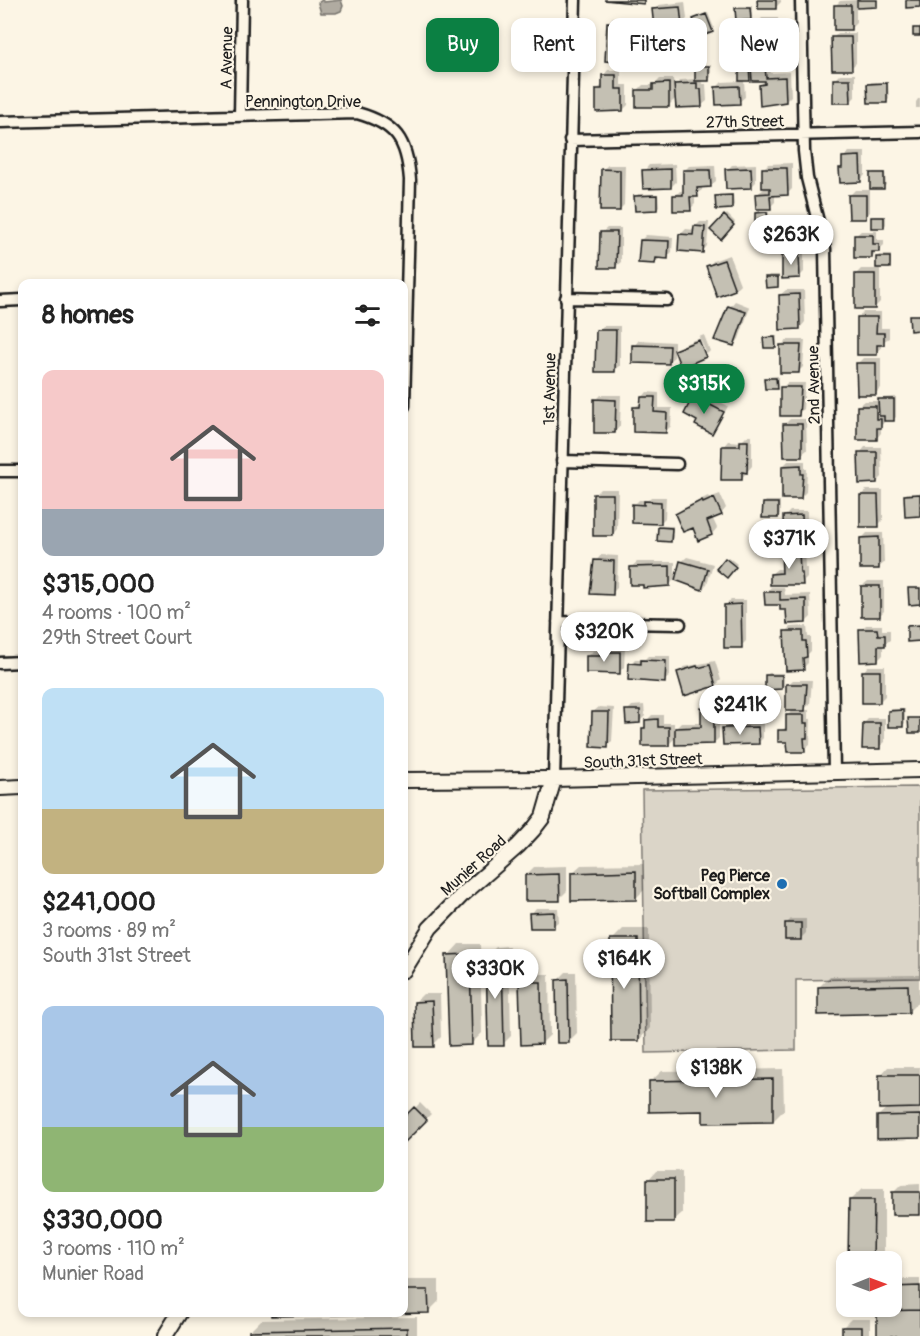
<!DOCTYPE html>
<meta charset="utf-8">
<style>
body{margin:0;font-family:Pangolin,sans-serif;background:#f6f6f6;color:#222;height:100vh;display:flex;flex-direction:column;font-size:22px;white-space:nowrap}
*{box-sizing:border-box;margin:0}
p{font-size:20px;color:#767676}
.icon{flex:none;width:33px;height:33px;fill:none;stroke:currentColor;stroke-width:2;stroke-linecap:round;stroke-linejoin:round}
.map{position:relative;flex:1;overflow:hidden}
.panel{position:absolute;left:18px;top:279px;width:390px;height:1038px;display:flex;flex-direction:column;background:#fff;border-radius:12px;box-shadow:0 3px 9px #0003}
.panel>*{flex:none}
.top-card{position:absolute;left:426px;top:18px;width:404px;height:54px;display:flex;gap:12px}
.needle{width:39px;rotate:89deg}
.buttons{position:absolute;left:836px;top:1251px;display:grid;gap:12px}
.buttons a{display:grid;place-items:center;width:66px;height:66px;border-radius:12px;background:#fff;box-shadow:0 3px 9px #0003;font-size:30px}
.price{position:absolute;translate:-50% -51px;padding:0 14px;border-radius:21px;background:#fff;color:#222;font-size:20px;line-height:39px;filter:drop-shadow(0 2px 3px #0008)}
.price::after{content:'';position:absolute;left:50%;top:36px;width:18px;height:14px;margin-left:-9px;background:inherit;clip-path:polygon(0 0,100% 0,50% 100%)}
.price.current{background:#0b8043;color:#fff}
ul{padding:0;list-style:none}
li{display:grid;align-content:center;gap:12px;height:318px;padding:0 24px}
li span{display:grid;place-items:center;height:186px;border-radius:12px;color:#555}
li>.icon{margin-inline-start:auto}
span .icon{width:108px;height:108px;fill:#fffc;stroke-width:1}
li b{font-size:26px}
h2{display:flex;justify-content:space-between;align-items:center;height:72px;padding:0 24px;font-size:26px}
.tag{padding:0 21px;border-radius:12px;background:#fff;box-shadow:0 3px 9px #0003;font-size:21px;line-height:54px}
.tag.current{background:#0b8043;color:#fff}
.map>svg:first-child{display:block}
.green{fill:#dbd5c8;stroke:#7c7872;stroke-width:1.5}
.water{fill:#b0aba1;stroke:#75726c;stroke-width:1.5}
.shadow{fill:#0003}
.building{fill:#c4c0b3;stroke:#1c1c1c;stroke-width:1.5}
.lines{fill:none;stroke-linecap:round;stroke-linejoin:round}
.minor-casing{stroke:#1c1c1c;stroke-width:15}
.tertiary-casing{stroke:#1c1c1c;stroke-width:18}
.minor{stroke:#fcf5e5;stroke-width:10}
.tertiary{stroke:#fcf5e5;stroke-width:14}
.poi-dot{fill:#1f6fb2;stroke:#fcf5e5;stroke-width:2}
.labels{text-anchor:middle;stroke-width:4.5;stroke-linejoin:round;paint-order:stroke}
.street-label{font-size:16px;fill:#1c1c1c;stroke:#fcf5e5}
.poi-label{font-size:16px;font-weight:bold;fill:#1c1c1c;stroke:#fcf5e5;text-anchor:end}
</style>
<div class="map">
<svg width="920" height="1336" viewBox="0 0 920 1336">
<rect width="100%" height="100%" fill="#fcf5e5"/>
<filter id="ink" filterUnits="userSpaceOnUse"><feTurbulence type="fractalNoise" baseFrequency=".0167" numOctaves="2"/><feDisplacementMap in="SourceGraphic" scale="12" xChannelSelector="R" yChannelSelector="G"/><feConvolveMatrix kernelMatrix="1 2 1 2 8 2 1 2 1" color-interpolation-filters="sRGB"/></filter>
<g filter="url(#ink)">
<path class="green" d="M920 787V978L796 980V1050L646 1053 642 790Z"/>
<path class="water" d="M322 0 324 2 341 0 343 6 341 11 336 13H321L318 3Z"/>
<path class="shadow" d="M759 0H781V2L776 7Z
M856 0V23L851 28 835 6 840 1Z
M685 2 687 19 681 24 654 10 659 5Z
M739 6H752V17L750 19 737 9Z
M708 13 714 28 712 31 697 18Z
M613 17 635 18 633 56 628 61 608 23Z
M762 18H778L782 45 777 50 757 24Z
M693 27 694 42 692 45 682 30 684 28Z
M838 33H856V63L851 68 833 38Z
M752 46 753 57 751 59 737 49 739 47Z
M770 61V73L790 72 791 96 786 101 760 85 767 79 753 76 749 79 744 80 745 97 739 102 717 87 722 82 741 81 740 68 742 65H751V68L758 62Z
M698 65H711V77L709 79H701L702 84H706L707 101 701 106 677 97 669 105 638 90 643 85H654L660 79H673L674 87 681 80 696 79V67Z
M608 70H621V85H628V105L623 110 597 90 602 85 603 76Z
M840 74H855V97L850 102 835 79Z
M871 82H888L889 99 887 101 869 85Z
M918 99H920V108H916V102Z
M849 152H865V175L860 181 841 169 844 166V157Z
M792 163V189L787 194H775V202L770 207 757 194 764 189 763 169 768 164Z
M675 164 676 182 671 187 644 171 649 165Z
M756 164V182L751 187 727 170 732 165Z
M608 165H625L624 205 619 210 602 170Z
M715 165 716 181 710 186H702V190L695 195V204L690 209 675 196 680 191H685L684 171 689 166Z
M874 172H885L886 185 883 187 871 174Z
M855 190H870V212L865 218 850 195Z
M638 194H658L659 206 657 209 636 197Z
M719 194H733L734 205 731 208 717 197Z
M759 211H769V220L767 222 757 213Z
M727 214 735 222 721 238 712 230Z
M780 216H796V238L791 243 775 222Z
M874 216H886V224L884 227 872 218Z
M700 222H709L707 246 702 252 680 235 686 229 695 230V227Z
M607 228H621V262L615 267 601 233Z
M861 231H877V240H884V245L871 257 855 236Z
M646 235 673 237 672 252 667 257H661L655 263 641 240Z
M804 249V272L799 277 783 255 788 250Z
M729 255 740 284 735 289 708 267 713 261Z
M879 255H891V264L889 266H880V302L875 307 856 274 861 269H877V258Z
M769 275H779V284L777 286 767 278Z
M786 290H804L805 322 800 328 780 295Z
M735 301 750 307 739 339 734 345 730 307Z
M863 312H881V328H889V338L881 343V348L876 353 858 318Z
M603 326H620V366L614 371 598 331Z
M704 335 710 351 707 354 699 337Z
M767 336H777V344L775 347 765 338Z
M696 339 704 356 676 351 681 346Z
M639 340 674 342V357L668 362 634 346Z
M787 340H805L803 367 798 372 782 345Z
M863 358H881V388L876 393 858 363Z
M778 376V385L776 387 766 379 768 377Z
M787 383H805L803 409 798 414 782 388Z
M700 391 728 406 717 427 712 433 699 420 686 413 695 397Z
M647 392 659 393V408H672L671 426 666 431 635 407 642 402V398Z
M601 395H621L620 426 615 432 596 400Z
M896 397V417L894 419 886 420 881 426V433L876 439 858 406 864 401H880L882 398Z
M790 419H806L807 450 801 455 785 424Z
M747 436H752V466L741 479 723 447 728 441 741 442Z
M865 447H881L882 477 877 482 860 453Z
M788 461H805V469H807L806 492 801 497 783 466Z
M600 489H618L617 529 612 535 595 494Z
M866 490H883V520L878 525 861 496Z
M907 493H920V515L905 495Z
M720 494 726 508 721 514 712 517 717 528 712 534 699 539 694 526 677 514 682 509 708 496 709 498Z
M651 497H666L665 518 660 523 634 505 639 500H648Z
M766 501H780V515L778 517 764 503Z
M790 511H807V537L799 545H804L805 568H807V578L802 583 771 574 777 569H783V551L791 543 785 516Z
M661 526H673V538L671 540 659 528Z
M867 533H883L884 563 878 568 862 538Z
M601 555 618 556 617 588 612 593 596 561Z
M687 557 713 564 707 584 702 589 681 562Z
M728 557 737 564 727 576 718 569Z
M637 562H675V579L670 584 631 567Z
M868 581H884V611L879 616 862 586Z
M771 587H784L785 595 810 594 811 617 806 622 766 593Z
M731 600H746V641L741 646 725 605Z
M866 625H882V630H890V640L883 645V655L878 660 861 630Z
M807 626 808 637H811V651L808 654V663L803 668 786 632 791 627Z
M607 647H625L624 667 619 672 588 656 593 651H603Z
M648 656H670V676L664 681 630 664 635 659H645Z
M715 661 721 680 716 685 678 672 684 667Z
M868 666H885V696L880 701 863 672Z
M769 673H784V686L782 688 767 675Z
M793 680H812L810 704 803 710H809V719H811L810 745 804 750 789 740 780 731 788 726 787 716 794 709 787 685Z
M708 703H719V738L714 743 676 737 669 744 643 729 647 725V720L652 715H663V723H674V730L681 723H703L702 709Z
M644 705 645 716 639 722 627 711 632 706Z
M599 707 614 708 612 741 607 746 593 712Z
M891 709H905V723L903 725 889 711Z
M869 718H885V742L879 747 864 723Z
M763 723V738L758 743 724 729 729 724Z
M643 864 644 890 635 899 572 873 581 865Z
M567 866V891L559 899 526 875 534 867Z
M536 908H558L559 921 553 926 531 914Z
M791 919H806V933L801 938 786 924Z
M623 929H649L650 1028 639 1040 612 940Z
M459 944H480L482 1033 471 1044 448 956Z
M509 946 511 1036 503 1044 488 955 496 947Z
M566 972H576L577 1033 569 1041 558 980Z
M529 974H549L550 1035 542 1043 521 983Z
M919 975V1001L908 1012 819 987 830 976Z
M423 994H440L441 1037 433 1045 415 1002Z
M888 1067H920V1136L878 1116 888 1107 880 1076Z
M783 1069 784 1110 773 1121 704 1109 650 1082 662 1071Z
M420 1103 431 1114 404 1141V1119Z
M656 1171H682V1213L673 1221 648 1180Z
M920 1184V1214L893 1193 901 1185Z
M862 1189H884V1262H850V1200Z
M891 1279H920V1336H879L891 1306Z
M404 1280H439V1301L428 1312H404Z
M417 1317V1336H250V1331L261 1320Z
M851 1319H870V1336H843V1327Z"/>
<path class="building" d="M604 0H644V4Z
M757 0H776V9H758Z
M857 0H877V7L857 8Z
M906 0H920V7L906 8Z
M834 5H851V30H834Z
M680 7 682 26 654 28 652 9Z
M735 8H750L751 20 736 21Z
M706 14 713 32 700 37 693 19Z
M607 22 630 23 628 63 605 61Z
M755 23H774L777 51 756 52Z
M913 28H920V36H913Z
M691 29 692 46 682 47 681 30Z
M831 37H851L852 70H832Z
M735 48H751V61H736Z
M695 66H709V81H695Z
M749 66 750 81H739V67Z
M751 66H765L766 78 785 77 786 102 760 106 759 85 765 84V81H752Z
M602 75H616V89H623V111L596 112V89H602Z
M833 79H850L851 103H833Z
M669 83V107H636V90H653V84Z
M697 83V89H701L702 107 676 108 674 84Z
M887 83V103H868L867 84Z
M739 86 740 104 716 105 715 87Z
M860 156 861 182 840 183 839 168H842V157Z
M751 168 752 188 726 189 725 169Z
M762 168H787L788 195 770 196 771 209H756L755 194 770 193V188H762Z
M601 169 620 170V211H600Z
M671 169V188L643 189 642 170Z
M683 170H710L711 187 697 188 698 197H690L691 211H673V195H683Z
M870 173H884V189H870Z
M657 195V210L635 211 634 196Z
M732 195V209L716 210 715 196Z
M848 195H866V219H849Z
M767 212 768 223 755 224V213Z
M724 215 734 225 721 240 710 230Z
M871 217H884V228H871Z
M774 221H791L792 245H774Z
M694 226 705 227 703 253 678 251 679 234 693 235Z
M600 232H617L616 268H599Z
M854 235H873V244H879V252H872V258H854Z
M640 240 669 241 668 259 656 258 655 264 638 263Z
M782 254H799L800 278 782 279Z
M876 257H890V268H876Z
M724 260 735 290 717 297 706 266Z
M855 274H875V309H855Z
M765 277H778V287L766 288Z
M799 294 800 329 780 330 779 295Z
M728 306 746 312 734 346 714 340Z
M909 315H920V330L910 331Z
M857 317H877L876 333H884V345H877V355H857Z
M596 330H616L615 372H595Z
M775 337 776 348H764L763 338Z
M699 340 706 357 681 368 674 350Z
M632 345 670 346 669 364 632 363Z
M780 345H801L799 373H780Z
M856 363H876V395H857Z
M764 378H776L777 389H765Z
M780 387H801L799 416H780Z
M693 396 724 412 712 434 695 425 697 421 684 414Z
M641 397H655L654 412 667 413 666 433 633 432V407H640Z
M594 399 616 400 615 433H594Z
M878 399H894V421H884V416H879Z
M857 406H876V419H881V428H877V440H857Z
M783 424H802V457H784Z
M740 441H748L747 473 742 472V480H721L722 446H740Z
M858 452H877V483L859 484Z
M801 465V474H803L801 499H782V466Z
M593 494H613V536H593Z
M920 494V516L905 517 904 495Z
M860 495H878L879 527H860Z
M714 498 722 515 707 521 712 535 698 541 693 528 683 532 675 514 702 500 703 503Z
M644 501 661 502V524L632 523V504L644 505Z
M763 503H778V518H762Z
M802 515 803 544 784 545 783 516Z
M658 527 672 528 671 542 657 541Z
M879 537V569H860V538Z
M781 550H799L800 573H802L803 585H770V574L782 573Z
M725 558 736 567 727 578 716 569Z
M594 560 614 561 613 595 590 594Z
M680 561 708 569 702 590 675 580Z
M670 566V586L643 588V585H630V567Z
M861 586H880V617H861Z
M908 588H920V604L909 605Z
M764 592H780V600L806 599V623L787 624 786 610H780V605H765Z
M741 604 742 648H724V605Z
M920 625V641L907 642V626Z
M859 629H877L878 635H885V646H878V661L860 662Z
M784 631H803V641H806L807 657 803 658 804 670 786 671Z
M600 652H620V674L586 673V656H600Z
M641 660 666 661 665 683 628 680 629 663 641 664Z
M710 665 716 686 684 696 677 672 697 666 698 668Z
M862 671H880V703H862Z
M765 675H782V689L765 690Z
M786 684H807L805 711H786Z
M701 708H714V744L675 745V728L701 727Z
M625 710H640V723L626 724Z
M903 710V727H888V711Z
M592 712H609L608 748 591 747Z
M786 715H804V723H807V738H804L805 752H788L787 742H778V730H786Z
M908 718H920V733H909Z
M658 719V727H669V746H642V728H645V720Z
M863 723H880V749H862Z
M758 727 759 744 723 745 722 728Z
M636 871V900L571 901V873Z
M559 874 560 901H525V875Z
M554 912V928H530L529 913Z
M785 923H801V940H785Z
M610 939H638L639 1041H611Z
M470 954 472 1045 449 1046 446 955Z
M486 954H502L504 1046H488Z
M568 979 569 1043H557L556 980Z
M519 982H541L542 1044 521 1045Z
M908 985 909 1013 818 1015V987Z
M432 1001 434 1047H415L414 1002Z
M879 1075H920V1108L879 1109Z
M773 1079V1122L703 1123V1111L649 1112V1081Z
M414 1107 427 1120 404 1143V1117Z
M920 1115V1138L877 1139V1116Z
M647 1179H674V1222H647Z
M892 1192H920V1215H892Z
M849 1200H874L873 1262H848Z
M920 1286V1310L877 1311V1306H891V1287Z
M404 1290H428L429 1313 271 1316V1312H404Z
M920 1310V1336H877V1311Z
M842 1327H862V1336H842Z
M407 1328V1336H249V1331Z"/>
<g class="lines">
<g class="minor-casing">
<path id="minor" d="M801 0 804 151 807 178 825 249 834 771
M240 116 242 0
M0 122 357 113C396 124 407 140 410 180L404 406
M570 140 920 132
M566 298 667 300
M0 301 22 300
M562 461 677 464
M0 471H22
M558 622 680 624
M0 663 22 662
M554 779 575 0"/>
</g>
<g class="tertiary-casing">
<path id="tertiary" d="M404 780 554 779 920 770
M0 788 22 787
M404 970 430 928 462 895 518 846 533 830 543 817 554 779
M165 1336 180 1312"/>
</g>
<use href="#minor" class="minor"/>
<use href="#tertiary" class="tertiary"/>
</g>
</g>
<circle class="poi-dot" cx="782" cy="884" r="6"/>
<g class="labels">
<g class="street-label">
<text transform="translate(226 58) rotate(-89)" y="6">A Avenue</text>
<text x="303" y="107">Pennington Drive</text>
<text transform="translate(745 121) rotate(-1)" y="6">27th Street</text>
<text transform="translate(813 385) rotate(-91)" y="6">2nd Avenue</text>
<text transform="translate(549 389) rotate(-89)" y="6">1st Avenue</text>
<text transform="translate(643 760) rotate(-2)" y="6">South 31st Street</text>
<text transform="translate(473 865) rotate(-42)" y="6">Munier Road</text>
</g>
<g class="poi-label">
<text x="770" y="881">Peg Pierce<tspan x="770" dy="18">Softball Complex</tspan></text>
</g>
</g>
</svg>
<div class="buttons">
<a><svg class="needle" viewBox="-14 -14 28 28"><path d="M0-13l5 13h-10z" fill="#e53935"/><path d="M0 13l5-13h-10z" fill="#767676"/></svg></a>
</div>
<b class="price" style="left:791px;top:266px">$263K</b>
<b class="price current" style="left:704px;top:415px">$315K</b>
<b class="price" style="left:789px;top:570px">$371K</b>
<b class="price" style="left:604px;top:663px">$320K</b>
<b class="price" style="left:740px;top:736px">$241K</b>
<b class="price" style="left:624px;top:990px">$164K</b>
<b class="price" style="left:495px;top:1000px">$330K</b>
<b class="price" style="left:716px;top:1099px">$138K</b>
<div class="top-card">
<a class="tag current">Buy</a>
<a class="tag">Rent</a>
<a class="tag">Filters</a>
<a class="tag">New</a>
</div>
<section class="panel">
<h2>8 homes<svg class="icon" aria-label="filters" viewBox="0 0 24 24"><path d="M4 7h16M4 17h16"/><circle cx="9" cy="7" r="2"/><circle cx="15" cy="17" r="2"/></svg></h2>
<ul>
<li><span style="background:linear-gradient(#f6c9c9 75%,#9aa5b1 0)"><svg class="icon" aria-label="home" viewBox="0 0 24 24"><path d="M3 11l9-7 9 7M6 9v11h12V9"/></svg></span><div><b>$315,000</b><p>4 rooms · 100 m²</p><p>29th Street Court</p></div></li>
<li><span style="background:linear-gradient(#bfe0f5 65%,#c2b280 0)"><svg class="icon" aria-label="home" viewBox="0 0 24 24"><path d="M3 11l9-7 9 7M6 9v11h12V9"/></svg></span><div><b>$241,000</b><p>3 rooms · 89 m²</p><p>South 31st Street</p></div></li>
<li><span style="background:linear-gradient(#a9c7e8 65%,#8fb573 0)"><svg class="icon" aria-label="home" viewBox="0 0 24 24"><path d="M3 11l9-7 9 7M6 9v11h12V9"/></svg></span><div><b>$330,000</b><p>3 rooms · 110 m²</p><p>Munier Road</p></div></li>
</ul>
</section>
</div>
